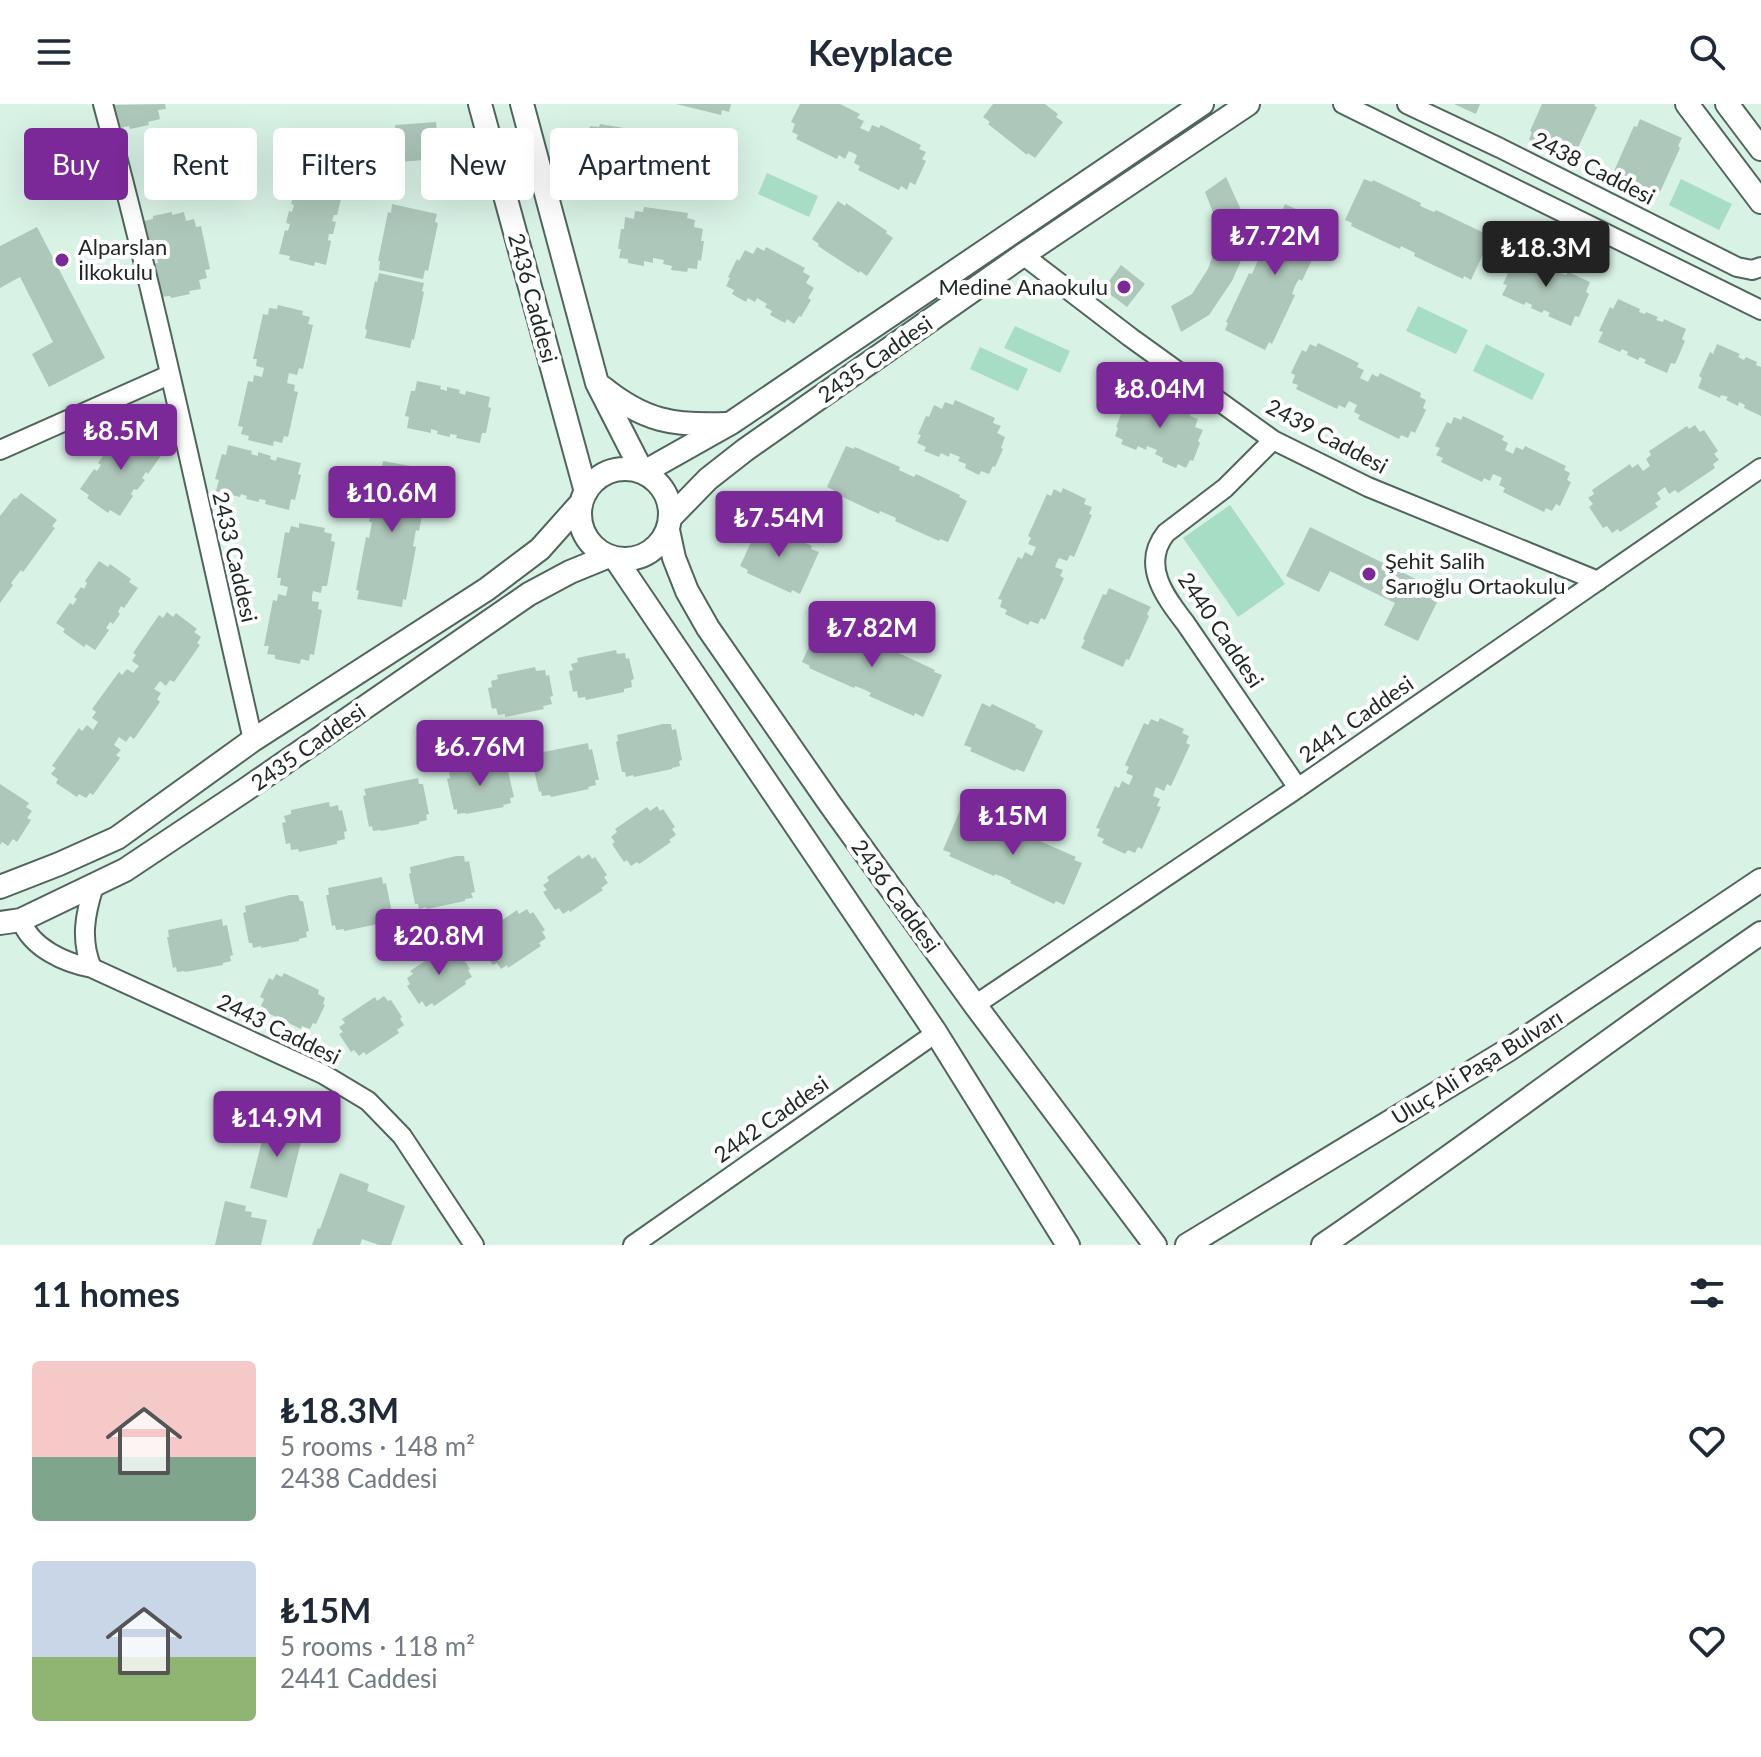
<!DOCTYPE html>
<meta charset="utf-8">
<style>
body{margin:0;font-family:Lato,sans-serif;background:#f6f6f7;color:#1f2937;height:100vh;display:flex;flex-direction:column;font-size:30px;white-space:nowrap}
*{box-sizing:border-box;margin:0}
p{font-size:26px;color:#747a83}
.icon{flex:none;width:44px;height:44px;fill:none;stroke:currentColor;stroke-width:2;stroke-linecap:round;stroke-linejoin:round}
.map{position:relative;height:1141px;overflow:hidden}
.side{display:flex;flex-direction:column;background:#fff;flex:1}
.side>*{flex:none}
.hud{position:absolute;left:24px;top:24px;width:800px;height:72px;display:flex;gap:16px}
.price{position:absolute;translate:-50% -68px;padding:0 18px;border-radius:8px;background:#7b2898;color:#fff;font-size:26px;line-height:52px;filter:drop-shadow(0 2px 4px #0008)}
.price::after{content:'';position:absolute;left:50%;top:48px;width:24px;height:18px;margin-left:-12px;background:inherit;clip-path:polygon(0 0,100% 0,50% 100%)}
.price.on{background:#222;color:#fff}
ul{padding:0;list-style:none}
li{display:flex;align-items:center;gap:24px;height:200px;padding:0 32px}
li span{display:grid;place-items:center;flex:none;width:224px;height:160px;border-radius:8px;color:#555}
li>.icon{margin-inline-start:auto}
span .icon{width:96px;height:96px;fill:#fffc;stroke-width:1}
li b{font-size:34px}
h2{display:flex;justify-content:space-between;align-items:center;height:96px;padding:0 32px;font-size:34px}
.pill{padding:0 28px;border-radius:8px;background:#fff;box-shadow:0 8px 32px #0002;font-size:28px;line-height:72px}
.pill.on{background:#7b2898;color:#fff}
header{display:flex;justify-content:space-between;align-items:center;height:104px;padding:0 32px;background:#fff;font-size:36px;font-weight:700}
.map>svg:first-child{display:block}
.green{fill:#a8ddc5}
.building{fill:#aec7bb}
.lines{fill:none;stroke-linecap:round;stroke-linejoin:round}
.minor-casing{stroke:#50665c;stroke-width:22}
.tertiary-casing{stroke:#50665c;stroke-width:26}
.minor{stroke:#fff;stroke-width:18}
.tertiary{stroke:#fff;stroke-width:22}
.poi-dot{fill:#7b2898;stroke:#fff;stroke-width:3}
.labels{text-anchor:middle;stroke-width:8;stroke-linejoin:round;paint-order:stroke}
.street-label{font-size:22px;fill:#1e2723;stroke:#fff}
.poi-label{font-size:22px;fill:#1e2723;stroke:#fff;text-anchor:start}
</style>
<header><svg class="icon" aria-label="menu" viewBox="0 0 24 24"><path d="M4 6h16M4 12h16M4 18h16"/></svg>Keyplace<svg class="icon" aria-label="search" viewBox="0 0 24 24"><circle cx="10" cy="10" r="6"/><path d="M15 15l6 6"/></svg></header>
<div class="map">
<svg width="1761" height="1141" viewBox="0 0 1761 1141">
<rect width="100%" height="100%" fill="#d9f2e6"/>
<path class="green" d="M679 54 732 68 725 95 672 81Z
M767 69 818 92 809 113 758 90Z
M1681 75 1732 100 1719 126 1669 101Z
M1418 202 1468 226 1456 250 1406 227Z
M1015 222 1070 247 1060 269 1004 244Z
M1486 240 1545 270 1532 296 1473 267Z
M980 243 1028 265 1018 287 970 265Z
M1230 401 1285 480 1238 513 1183 434Z"/>
<path class="building" d="M165 0 166 5 158 6 160 15 148 18 149 21 130 25 129 22 120 24 118 16 114 17 111 1Z
M676 0H731L729 8 722 6 721 11Z
M800 0H840L860 10 857 14 864 17 860 24 869 28 872 21 879 24 881 21 921 41 919 45 926 48 922 55 926 57 915 81 910 78 907 86 901 82 899 86 858 66 860 62 854 59 857 51 849 47 845 55 839 51 837 55 796 35 798 31 792 28 795 20 791 18Z
M993 0H1045L1058 10 1056 13 1063 18 1035 54 1028 49 1027 51 988 20 990 18 983 13Z
M1454 0H1480L1476 10Z
M1542 0H1595L1594 2 1597 3 1576 48 1574 47 1570 55 1529 36 1532 28 1530 27Z
M1640 15 1682 34 1678 42 1680 44 1660 88 1657 87 1654 95 1612 76 1616 68 1614 67 1634 22 1637 23Z
M436 18 440 55 398 58 395 21Z
M600 20 648 28 647 30 656 32 649 77 640 75V78L592 71V68L583 67 590 22 599 23Z
M1226 73 1242 108 1243 152 1232 177 1209 211 1181 228 1171 202 1192 190 1208 165 1215 145 1216 116 1205 88Z
M308 75 333 81 332 85 343 87 337 111H334L332 117 336 118 333 130H329L328 136 331 137 326 161 315 158 314 162 289 156 290 152 279 150 285 126 288 127 290 120 286 119 289 107 292 108 294 101 291 100 297 76 307 79Z
M1364 75 1372 78 1373 76 1421 99 1420 102 1434 108 1436 106 1484 129 1483 131 1490 135 1471 176 1464 172 1463 175 1414 152 1415 149 1401 142 1400 145 1351 122 1352 119 1345 116Z
M838 97 845 102 846 99 887 127 886 129 893 134 867 172 860 167 859 169 818 142 819 140 812 135Z
M392 100 437 110 435 118 438 119 428 167 425 166 423 175 379 166 380 157H378L388 108 391 109Z
M1285 100 1326 119 1322 126 1325 128 1302 177 1299 175 1295 182 1292 190 1295 191 1272 240 1269 238 1265 246 1225 226 1228 219 1226 218 1249 169 1252 170 1258 156 1256 155 1279 106 1282 107Z
M644 103 688 109 687 114 695 116 694 123 703 125 701 137H704L701 157 698 156 697 165 688 164 687 168 671 166 672 162 663 160 664 156 653 154V159L644 157V162L628 159V155L619 154 621 145H618L621 125H624L625 113 634 115 635 107 643 108Z
M172 108V111L184 108 186 117 194 115 196 123 201 122 210 165 205 166 207 174 199 176 201 185 189 187 190 190 171 194 170 192 161 193 160 185 155 186 152 170 156 169 154 160 158 159 156 149 152 150 150 141 146 142 142 127 146 126 144 117 153 115V112Z
M37 123 105 254 49 283 32 250 53 238 20 173 0 184V142Z
M757 143 764 147 766 143 805 164 803 168 810 172 806 179 814 184 808 194 811 196 801 213 799 212 794 220 787 215 785 219 770 211 772 207 765 203 767 200 757 194 755 198 748 194 746 198 732 190 734 186 726 182 730 174 728 173 737 155 739 157 745 146 753 150Z
M1522 148 1544 158 1543 161 1549 163 1550 160 1562 166 1560 169 1566 171 1568 168 1590 178 1586 188 1589 190 1579 213 1575 212 1571 222 1548 212 1550 209 1544 206 1542 209 1531 204 1532 201 1526 198 1524 201 1502 191 1507 181 1503 180 1514 156 1517 158Z
M1121 161 1145 180 1127 203 1103 185Z
M379 169 424 179 422 187 424 188 414 236 412 235 410 244 365 234 367 226 365 225 375 177 377 178Z
M1618 195 1640 205 1639 208 1645 210 1646 208 1658 213 1656 216 1663 218 1664 215 1686 225 1682 235 1685 237 1675 260 1671 259 1667 269 1644 259 1646 256 1640 253 1638 256 1627 251 1628 248 1622 245 1620 248 1598 238 1603 228 1599 227 1610 203 1613 205Z
M278 201 303 207 302 211 310 213 308 220 313 221 303 265 299 264 297 271 289 269 287 279 295 281 294 287 298 288 288 333 284 332 282 339 274 337 273 342 248 336 249 332 241 330 243 323 238 322 248 277 253 278 254 271 262 273 264 264 256 262 257 255H253L263 210 268 211 269 204 277 205Z
M1318 239 1359 259 1357 263 1364 266 1360 274 1368 278 1372 270 1378 273 1380 269 1421 289 1420 293 1426 296 1423 304 1426 306 1415 329 1411 327 1408 334 1401 331 1399 335 1358 315 1360 311 1354 308 1357 301 1349 297 1345 304 1339 301 1337 305 1296 285 1298 281 1292 279 1295 271 1291 269 1302 246 1306 248 1310 240 1316 243Z
M1717 240 1740 250 1738 253 1744 256 1746 253 1757 258 1756 261 1761 263V312L1744 304 1745 301 1739 298 1738 302 1726 296 1728 293 1721 291 1720 294 1698 284 1702 274 1699 272 1710 248 1713 250Z
M417 277 441 282 440 285 447 287V283L460 286 459 289 465 291 466 287 490 293 488 303 491 304 486 329H482L480 339 456 334 457 331 450 330V333L437 330 438 327 431 325V329L407 324 409 313 405 312 411 287H415Z
M1152 290 1192 307 1190 312 1198 315 1195 323 1203 326 1198 337 1200 339 1193 357 1190 356 1186 364 1178 360 1176 364 1162 358 1163 354 1155 350 1157 346 1147 342 1146 346 1138 342 1136 346 1121 340 1123 336 1115 332 1118 324 1116 323 1123 305 1126 306 1131 295 1139 298 1142 291 1150 294Z
M955 296 995 314 993 319 1001 322 997 329 1005 333 1001 344 1003 345 995 363 993 362 989 370 981 367 979 371 965 364 966 360 958 357 960 353 950 349 949 353 941 349 939 353 924 347 926 343 917 339 921 331 918 330 926 312 929 313 934 301 942 305 945 298 953 301Z
M1463 312 1504 332 1502 336 1508 339 1505 346 1513 350 1516 343 1523 346 1525 342 1566 362 1564 366 1570 369 1567 376 1571 378 1560 402 1556 400 1552 407 1546 404 1544 408 1503 388 1505 384 1499 381 1502 374 1498 372 1493 370 1490 377 1484 374 1482 378 1441 358 1443 354 1436 351 1440 344 1435 342 1447 318 1451 320 1454 313 1461 316Z
M1695 321 1700 328 1704 326 1718 347 1714 350 1719 356 1713 360 1715 364 1678 389 1675 386 1669 390 1665 383 1657 389 1661 395 1655 399 1658 403 1620 428 1618 425 1612 429 1607 422 1603 424 1589 403 1593 400 1588 394 1594 390 1592 386 1630 360 1632 364 1638 360 1643 367 1650 362 1646 355 1651 351 1649 347 1687 322 1689 325Z
M123 323 132 329 134 326 155 341 153 344 162 350 148 370 146 368 142 374 145 376 137 386 134 385 131 390 133 392 120 412 110 406 108 409 87 394 89 391 80 385 94 365 97 367 101 361 98 359 105 349 108 351 112 345 109 343Z
M228 341 252 347 251 350 258 352V348L271 352 270 355 276 357 277 353 301 359 298 370 301 371 295 396 291 395 289 406 265 400 266 396 259 395V398L246 395 247 392 241 390 240 393 216 387 219 376 215 375 222 350 226 351Z
M846 342 854 345 855 343 900 363 899 366 914 373 916 370 960 391 959 393 967 397 948 438 940 435 939 437 895 417 896 414 880 407 879 410 834 389 835 387 827 383Z
M383 357 427 365 426 373 429 374 419 427 416 426 413 442 416 443 406 496 403 495 402 503 357 495 359 487 356 486 366 433 369 434 372 418H369L379 364 382 365Z
M1063 384 1086 395 1084 400 1092 403 1089 410 1092 411 1074 453 1070 451 1067 457 1059 454 1057 458 1055 463 1063 466 1060 472 1064 474 1045 516 1041 514 1038 520 1030 517 1028 521 1005 510 1007 506 1000 503 1002 496 998 495 1018 453 1022 455 1025 448 1032 452 1036 443 1028 440 1031 434 1028 432 1047 390 1051 392 1054 385 1061 389Z
M21 389 57 416 52 422 55 424 23 468 21 466 11 479 13 481 0 499V412L14 394 16 395Z
M299 419 325 424 324 428 332 430 331 437 335 438 327 482H322L321 489 313 487 312 492V497L319 498 318 505 322 506 314 551 310 550 309 557 301 555 300 560 275 555V551L267 550 269 542H264L273 496 277 497 278 490 286 492 288 483 280 481 281 474H277L285 428 289 429 291 422 299 424Z
M759 421 767 425 768 422 812 442 811 445 819 448 800 490 792 486 791 489 747 469 748 466 740 462Z
M1310 423 1442 488 1418 537 1384 521 1395 499 1330 467 1319 488 1286 472Z
M99 457 108 463 110 460 131 475 129 478 138 484 124 504 121 502 118 508 120 510 113 520 110 518 106 524 109 526 95 546 86 540 84 543 63 528 65 525 56 519 70 499 73 501 77 495 74 493 81 483 84 485 87 479 85 477Z
M1109 484 1151 503 1147 510 1149 512 1129 556 1126 555 1123 563 1081 544 1085 536 1083 535 1103 490 1106 491Z
M167 508 173 513 176 509 197 525 194 528 201 533 197 539 200 541 174 578 170 576 166 582 160 577 154 585 161 589 157 595 160 598 134 635 130 632 126 638 119 633 114 641 121 646 116 651 120 654 93 691 90 689 86 694 79 690 77 693 56 679 58 675 51 670 56 664 52 662 79 624 82 627 87 621 93 626 98 618 92 614 96 608 92 605 119 568 122 571 127 565 133 569 139 562 132 557 136 551 133 549 159 511 163 514Z
M821 517 829 520 830 518 874 538 873 540 889 548 890 545 935 566 934 568 942 571 923 613 915 609 914 612 869 592 871 589 863 585 855 582 854 584 809 564 810 562 802 558Z
M616 546 617 550 625 549 626 555 629 554 634 575 631 576 632 583 624 585V588L586 596 585 593 578 594 577 587 573 588 569 567 573 566 571 560 578 558 577 554Z
M535 563 536 567 545 566 546 572 549 571 553 592 550 593 552 600 543 602 544 605 505 613V610L498 611 496 604 492 605 488 584 492 583 491 577 498 575 497 571Z
M982 599 990 603 992 600 1036 621 1035 623 1043 627 1024 668 1016 665 1015 667 970 647 972 644 964 641Z
M1160 614 1184 625 1182 629 1189 632 1186 639 1190 641 1171 682 1167 680 1164 687 1156 683 1153 692 1160 695 1157 702 1161 703 1142 745 1138 743 1135 749 1128 746 1125 750 1102 739 1104 735 1097 732 1100 725 1096 724 1115 682 1119 684 1122 677 1129 681 1133 672 1126 669 1129 663 1125 661 1144 619 1148 621 1151 615 1158 618Z
M663 620H671L672 626 676 625 682 656 679 657 680 662 672 664V665L634 673 633 671 626 673 625 668H622L616 638 618 637 617 631Z
M588 639 589 646 592 645 599 676H595L596 681 588 683 589 685 551 693 550 691 542 692 541 687 539 688 532 657H535L534 650Z
M503 657 504 663H507L514 693 510 694 511 699 503 701 504 703 466 710 465 709 457 710V705L454 706 447 675 450 674 449 668Z
M418 674 419 680H423L429 710 426 711 427 716 419 718V720L381 727 380 726 373 727 372 722 369 723 363 692 366 691 364 685Z
M0 680 29 699 26 703 32 707 27 714 31 716 17 738 13 735 8 742 2 738 0 741Z
M329 698 330 703 338 701 339 707 342 706 347 727 344 728 345 735 337 737V740L299 748 298 745 291 746 290 739 286 740 282 719 286 718 284 712 291 710V706Z
M657 702 660 707 663 705 675 723 672 725 676 731 669 736 671 738 639 760 637 758 631 762 627 756 624 758 612 740 615 738 611 733 617 728 615 725 647 703 650 707Z
M961 704 969 708 970 705 1015 726 1014 728 1030 735 1031 733 1076 753 1074 756 1082 759 1064 801 1056 797 1054 800 1010 779 1011 777 1003 773 995 770 994 772 949 752 951 749 943 746Z
M589 750 592 755 595 753 607 771 604 773 608 779 601 784 603 786 570 808 569 806 563 810 559 804 555 806 543 788 547 786 543 781 549 777 547 773 579 751 582 755Z
M456 752H464L465 758 469 757 475 788 471 789 473 794 465 795V797L427 805 426 803 419 805 418 800H415L409 770 411 769 410 763Z
M382 773 383 780 386 779 392 809 389 810 390 815 382 817 383 819 344 827V825L336 826 335 821 332 822 326 791H329L328 784Z
M290 791H298L300 797H303L309 827 306 828 307 833 299 835V837L261 844V842L253 844 252 839H249L243 809 246 808 245 802Z
M527 805 530 810 533 808 545 826 542 828 546 834 539 839 541 842 508 864 507 861 501 865 497 859 493 861 481 843 485 841 481 836 487 832 485 828 517 806 519 810Z
M222 815 223 822 227 821 233 851 230 852 231 857 223 859V861L185 868 184 867 177 868 176 863 173 864 167 833H169L168 826Z
M452 843 456 849 458 847 470 865 468 866 472 873 465 877 466 880 434 902 432 899 426 903 422 897 419 900 407 882 410 880 407 874 413 870 410 867 443 845 445 848Z
M284 869 319 886 318 890 325 894 323 900 325 901 316 920 313 919 310 925 302 922 301 925 266 908 267 905 261 902 264 895 260 893 269 874 273 876 276 870 282 873Z
M384 892 388 897 391 896 402 913 400 915 404 921 397 926 399 929 366 951 364 948 359 952 354 946 351 948 339 930 343 928 339 923 345 919 342 915 375 893 377 897Z
M267 1017 304 1026 287 1094 250 1084Z
M340 1069 369 1080 367 1087 405 1102 391 1141H379L362 1135 360 1141H312L318 1124 320 1125Z
M225 1097 246 1102 245 1107 252 1108 251 1113 267 1116 261 1141H215Z"/>
<g class="lines">
<g class="minor-casing">
<path id="minor" d="M103 0C160 210 204 424 253 636
M1343 0 1761 206
M1407 0 1500 44 1737 163 1752 166 1761 163
M1023 151 1130 233 1273 336 1368 383 1598 477
M1273 336 1225 384 1166 429C1140 461 1166 494 1186 520L1298 684
M0 346 169 271
M21 816C31 844 65 859 92 864L323 970 368 997 402 1032 474 1141
M92 864C80 836 85 810 94 782
M975 901 1289 690 1761 364
M633 1141 936 929"/>
</g>
<g class="tertiary-casing">
<path id="tertiary" d="M480 0 586 388
M522 0 597 279 642 367
M1687 0 1761 98
M1727 0 1761 45
M602 283C644 317 673 322 726 320
M580 410a45 45 0 1 1 90 0a45 45 0 1 1-90 0Z
M644 368 731 319 1202 0
M670 414 708 375 745 346 1023 151 1248 0
M668 426 674 454 687 487 708 524 830 700 975 901 1155 1141
M615 454 936 929 1068 1141
M0 783 59 760 117 734 253 636 487 485 540 445 581 399
M0 819 21 816 125 766 245 686 529 490 570 468 609 452
M1187 1141 1508 946 1761 776
M1323 1141C1471 1040 1613 931 1761 829"/>
</g>
<use href="#minor" class="minor"/>
<use href="#tertiary" class="tertiary"/>
</g>
<g class="poi-dot">
<circle cx="62" cy="156" r="8"/>
<circle cx="1124" cy="183" r="8"/>
<circle cx="1369" cy="470" r="8"/>
</g>
<g class="labels">
<g class="street-label">
<text transform="translate(1594 64) rotate(27)" y="8">2438 Caddesi</text>
<text transform="translate(533 194) rotate(75)" y="8">2436 Caddesi</text>
<text transform="translate(875 255) rotate(-35)" y="8">2435 Caddesi</text>
<text transform="translate(1327 332) rotate(28)" y="8">2439 Caddesi</text>
<text transform="translate(235 453) rotate(77)" y="8">2433 Caddesi</text>
<text transform="translate(1221 526) rotate(56)" y="8">2440 Caddesi</text>
<text transform="translate(1356 615) rotate(-35)" y="8">2441 Caddesi</text>
<text transform="translate(308 643) rotate(-35)" y="8">2435 Caddesi</text>
<text transform="translate(896 792) rotate(54)" y="8">2436 Caddesi</text>
<text transform="translate(279 925) rotate(26)" y="8">2443 Caddesi</text>
<text transform="translate(1477 963) rotate(-32)" y="8">Uluç Ali Paşa Bulvarı</text>
<text transform="translate(771 1015) rotate(-35)" y="8">2442 Caddesi</text>
</g>
<g class="poi-label">
<text x="78" y="151">Alparslan<tspan x="78" dy="25">İlkokulu</tspan></text>
<text x="1108" y="191" text-anchor="end">Medine Anaokulu</text>
<text x="1385" y="465">Şehit Salih<tspan x="1385" dy="25">Sarıoğlu Ortaokulu</tspan></text>
</g>
</g>
</svg>
<b class="price" style="left:1275px;top:173px">₺7.72M</b>
<b class="price on" style="left:1546px;top:185px">₺18.3M</b>
<b class="price" style="left:1160px;top:326px">₺8.04M</b>
<b class="price" style="left:121px;top:368px">₺8.5M</b>
<b class="price" style="left:392px;top:430px">₺10.6M</b>
<b class="price" style="left:779px;top:455px">₺7.54M</b>
<b class="price" style="left:872px;top:565px">₺7.82M</b>
<b class="price" style="left:480px;top:684px">₺6.76M</b>
<b class="price" style="left:1013px;top:753px">₺15M</b>
<b class="price" style="left:439px;top:873px">₺20.8M</b>
<b class="price" style="left:277px;top:1055px">₺14.9M</b>
<div class="hud">
<a class="pill on">Buy</a>
<a class="pill">Rent</a>
<a class="pill">Filters</a>
<a class="pill">New</a>
<a class="pill">Apartment</a>
</div>
</div>
<section class="side">
<h2>11 homes<svg class="icon" aria-label="filters" viewBox="0 0 24 24"><path d="M4 7h16M4 17h16"/><circle cx="9" cy="7" r="2"/><circle cx="15" cy="17" r="2"/></svg></h2>
<ul>
<li><span style="background:linear-gradient(#f6c9c9 60%,#7fa58c 0)"><svg class="icon" aria-label="home" viewBox="0 0 24 24"><path d="M3 11l9-7 9 7M6 9v11h12V9"/></svg></span><div><b>₺18.3M</b><p>5 rooms · 148 m²</p><p>2438 Caddesi</p></div><svg class="icon" aria-label="heart" viewBox="0 0 24 24"><path d="M12 20l-8-8c-3-5 5-10 8-4 3-6 11-1 8 4z"/></svg></li>
<li><span style="background:linear-gradient(#c9d6e8 60%,#8fb573 0)"><svg class="icon" aria-label="home" viewBox="0 0 24 24"><path d="M3 11l9-7 9 7M6 9v11h12V9"/></svg></span><div><b>₺15M</b><p>5 rooms · 118 m²</p><p>2441 Caddesi</p></div><svg class="icon" aria-label="heart" viewBox="0 0 24 24"><path d="M12 20l-8-8c-3-5 5-10 8-4 3-6 11-1 8 4z"/></svg></li>
</ul>
</section>
